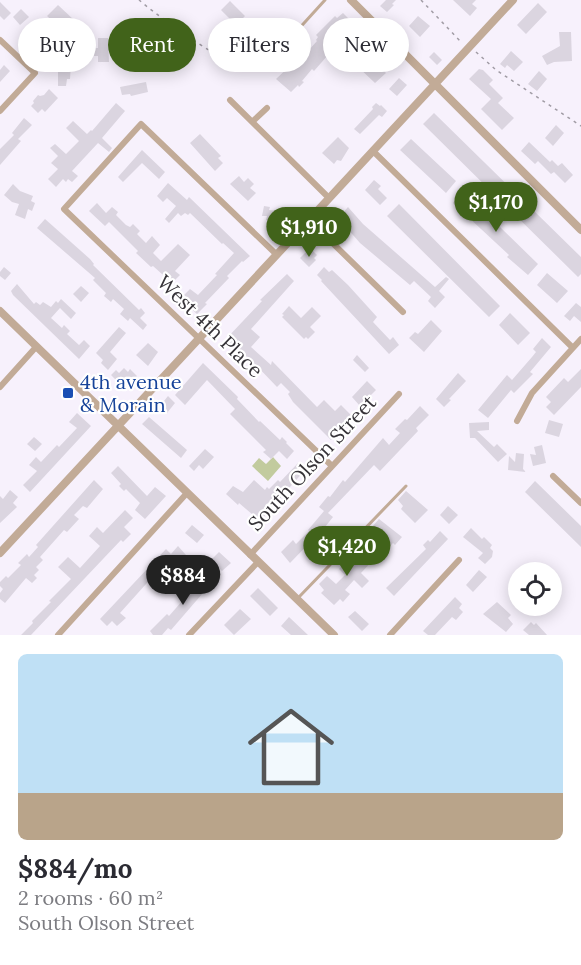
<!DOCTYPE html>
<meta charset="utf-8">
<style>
body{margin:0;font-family:Lora,serif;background:#f7f7f7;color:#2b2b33;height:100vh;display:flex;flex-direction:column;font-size:22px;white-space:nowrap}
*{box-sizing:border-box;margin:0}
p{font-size:20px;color:#7c7c81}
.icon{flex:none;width:33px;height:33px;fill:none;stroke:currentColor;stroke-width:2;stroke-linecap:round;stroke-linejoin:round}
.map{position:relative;height:635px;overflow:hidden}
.drawer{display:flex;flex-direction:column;background:#fff;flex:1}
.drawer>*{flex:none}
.hud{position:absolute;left:18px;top:18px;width:546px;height:54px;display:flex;gap:12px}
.buttons{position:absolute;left:508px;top:562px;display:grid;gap:12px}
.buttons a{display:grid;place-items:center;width:54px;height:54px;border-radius:50%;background:#fff;box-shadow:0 3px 15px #0003;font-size:30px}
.price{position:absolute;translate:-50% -51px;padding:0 14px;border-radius:21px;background:#41631a;color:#fff;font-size:20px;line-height:39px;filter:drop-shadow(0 2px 3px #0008)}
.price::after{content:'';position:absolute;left:50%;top:36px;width:18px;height:14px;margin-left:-9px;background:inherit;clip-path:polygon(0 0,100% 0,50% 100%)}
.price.current{background:#222;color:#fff}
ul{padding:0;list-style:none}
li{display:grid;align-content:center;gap:12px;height:318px;padding:0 18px}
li+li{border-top:2px solid #e1e1e2}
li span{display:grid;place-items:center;height:186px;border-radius:9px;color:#555}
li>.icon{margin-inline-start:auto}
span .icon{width:108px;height:108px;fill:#fffc;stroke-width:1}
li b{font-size:26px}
.chip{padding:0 21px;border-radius:27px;background:#fff;box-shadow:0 3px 15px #0003;font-size:21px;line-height:54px}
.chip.current{background:#41631a;color:#fff}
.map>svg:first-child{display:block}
.green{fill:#c2cb9e}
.building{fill:#dbd5e0}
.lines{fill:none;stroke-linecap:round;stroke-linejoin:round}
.path{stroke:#a19ca5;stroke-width:1.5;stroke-dasharray:3 4.5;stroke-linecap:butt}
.service{stroke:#c2ab97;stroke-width:3}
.minor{stroke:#c2ab97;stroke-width:6}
.tertiary{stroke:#c2ab97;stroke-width:8}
.transit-dot{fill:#1a4fb4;stroke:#fff;stroke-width:2}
.labels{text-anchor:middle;stroke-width:4.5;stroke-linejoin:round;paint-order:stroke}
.street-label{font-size:20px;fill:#363338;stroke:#fff}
.transit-label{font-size:20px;fill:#164399;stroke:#fff;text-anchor:start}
</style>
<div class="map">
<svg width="581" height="635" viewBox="0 0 581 635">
<rect width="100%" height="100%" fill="#f7f1fc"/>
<path class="green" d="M273 457 281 466 268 481 252 466 259 458 266 464Z"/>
<path class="building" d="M386 0H396L392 4 394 5 387 12 380 6Z
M453 0H476L472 4 477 8 470 16Z
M230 1 245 16 236 25 221 10Z
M0 2 11 13 4 20 0 16Z
M538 3 547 12 526 34 517 25Z
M58 5 74 20 63 31 47 16Z
M21 9 29 17 20 25 13 17Z
M343 13 356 26 349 33 347 31 344 34 343 33 335 42V47L314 71 312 69 302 81 304 82 299 87 298 85 291 92 276 79 295 61 293 60 300 53 302 55 308 51 317 41 316 40 318 37 316 35 335 16 337 18Z
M418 16 430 26 420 37 409 26Z
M255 26 270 41 261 50 246 36Z
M559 32H571L572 61 554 62 547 65 542 56 560 46Z
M32 33 50 47 52 45 59 52 52 59 38 48 35 52 25 41Z
M98 38H108L109 62H98V56H87V49L98 48Z
M359 46 386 73 375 83 357 66 351 71 344 64 347 61 345 59Z
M511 51 523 62 514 71 507 65 505 68 500 64Z
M434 52 442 60 437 65 429 57Z
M156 57 161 61 152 70 147 66Z
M58 61 68 62V65H71L70 79H67L66 86H58Z
M4 65 10 71 0 82V70Z
M479 69 483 70 493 80 489 84 503 98 498 103 514 118 502 130 481 109 491 99 469 79Z
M539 71 547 79 537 91 528 84Z
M399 78 407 85 397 96 389 89Z
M146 82 148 92 131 96 130 94 122 95 120 87Z
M49 89 58 98 45 112 42 109 38 113 31 106 34 103 33 101 38 95 40 96 44 95Z
M116 103 125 111 102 138 112 148 109 152 98 143 72 171 78 176 72 182 68 179 66 182 63 179 56 187 48 179 58 169 51 163 58 156 50 148 55 144 66 154 79 141 66 128 73 121 87 134 91 130 92 131Z
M376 103 380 106 381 105 387 111 382 117 379 115 360 134 354 129 373 109 372 107Z
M434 113 581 257V274L578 277 423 124Z
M24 118 32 125 18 139 21 141 0 165V149L14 135 12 133Z
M556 125 564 133 553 146 545 138Z
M200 134 221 156 218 158 223 163 215 171 190 143Z
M338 137 349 148 341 161 337 160 334 164 322 153Z
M411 139 456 181 446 193 400 150Z
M529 142 550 162 552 160 558 166 562 163 573 175 565 183 554 172 551 174 538 161 535 164 521 151Z
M142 150 165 172 159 179 142 163 123 182 118 177Z
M239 176 244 182 248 178 254 184 250 188 256 193 248 201 230 184Z
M374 180 381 186 378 189 387 198 380 205 365 190Z
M168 183 187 200 189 197 250 256 243 262 242 261 227 276 229 278 205 303 207 304 197 314 189 307 191 305 188 303 190 300 184 295 190 289 198 295 217 275 215 274 234 253 223 243 222 244 190 213 188 215 185 213 181 216 178 213 169 223 165 219 176 206 167 198 163 202 157 196Z
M13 184 20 191 33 196 31 201 35 203 32 211 28 209 25 219 15 215 19 204 12 202 4 195Z
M463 191 538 264 528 275 507 257 509 255 453 203Z
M97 203 106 213 112 207 118 212 116 215 126 225 130 227 133 224 140 231 137 234 146 243 152 236 160 245 153 253 161 261 178 244 190 255 175 271 180 275 172 283 153 266 151 267 136 253 138 251 109 222 105 226 89 211Z
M399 204 500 306 489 317 387 216Z
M264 206 270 207 269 210 284 212 282 223 266 220 267 216H262Z
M348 207 363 224 435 287 446 277 449 279 439 291 445 297 435 308 428 301 431 297 414 281 410 285 360 243 346 227 349 224 341 215Z
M45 219 90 259 94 264 93 265 139 310 141 308 145 313 140 318 147 325 143 330 130 318 128 321 120 314 124 309 113 299 111 302 104 296 106 293 93 280 95 278 37 228Z
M310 248 317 255 314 258 316 260 309 267 300 258Z
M4 267 11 273 5 280 0 276V272Z
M324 267 329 272 332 270 348 285 377 317 373 322 390 340 393 337 399 345 389 354 321 281 322 280 317 275Z
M547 273 568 291 557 303 537 285Z
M287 274 294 281 251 329 260 337 251 347 271 365 272 361 317 407 324 400 335 411 341 405 351 415 331 440 293 402 288 394 290 392 281 383 277 387 253 362 226 339 262 301 260 300Z
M17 284 34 304 36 302 40 305 43 302 51 307 56 301 58 303 61 299 76 313 71 319 60 308 51 318 62 328 64 325 70 331 67 334 79 345 84 340 90 346 79 359 13 295 11 291Z
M81 286 89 293 81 302 73 294Z
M576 303 581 307V322L574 316 570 321 564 316Z
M289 306 301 318 312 307 321 316 310 327 315 332 308 339 306 337 304 339 282 317 284 315 282 314Z
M510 313 530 333 518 345 499 325Z
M431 320 442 331 424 352 409 338 415 332 418 334Z
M119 327 126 333 110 352 117 359 108 370 101 363 103 360 96 353Z
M542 338 551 347 530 372 533 374 514 393 511 390 488 418 478 410 507 375 512 380 532 357 536 352 533 349Z
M148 343 158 352 148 366 136 355Z
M357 355 369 368 365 372 353 360Z
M203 363 238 397 237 399 259 422 260 421 280 440 282 437 287 442 286 443 294 451 287 459 279 451 271 459 263 452 266 450 230 414 235 409 207 380 185 405 175 395Z
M124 368 128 372 130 369 137 376 128 386 120 379 117 381 111 375 116 370 119 373Z
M581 369V387L554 415 546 407 551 402 546 397 564 378 568 382Z
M458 373 466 381 449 399 451 400 444 407 436 399Z
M367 381 376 390 360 406 352 397Z
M168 396 175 403 167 413 160 406Z
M420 406 429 415 416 428 418 431 380 471 374 465 328 513 333 517 325 527 290 563 281 552 293 540 296 544 309 531 308 530 324 511 319 507 328 496 330 497 343 480 345 482 383 438 389 445 400 433 395 429 405 419 407 420Z
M77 413 91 426 30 492 23 485 37 471 29 465 36 457 41 462 57 445 59 447 77 428 69 422Z
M149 417 187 450 181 458 142 424Z
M549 420 563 424 559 437 545 433Z
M489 422V430L477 431 494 447 497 444 507 454 498 462 475 438H470L469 423Z
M34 437 42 444 35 451 27 444Z
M542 445 546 463 533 466 530 454 536 455 534 447Z
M205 449 214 457 203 469 199 465 194 471 189 466Z
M516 453 524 454 523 469 526 472 508 470 509 456 515 462Z
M298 463 305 470 260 521 239 503 238 505 226 494 233 486 243 492 254 480 265 490 267 487 269 489 278 480 280 482Z
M118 466 147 496 155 487 166 496 145 519 135 510 140 503 126 489 124 491 119 486 121 484 111 473Z
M94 480 103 489 87 508 83 506 74 515 79 519 67 532 64 530 40 557 43 560 36 567 39 570 34 575 37 578 32 583 26 578 5 603 0 599V593L3 589 0 586V582L6 576 8 578 21 565 18 563 27 554 29 557 38 547 36 545Z
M535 481 581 526V547L525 492Z
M10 490 18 497 13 503 17 507 0 523V496L3 499Z
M406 491 428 510 415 523 401 509 403 506 398 500Z
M448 506 458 515 449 524 440 515Z
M125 510 133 518 124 527 131 534 123 542 121 540 31 635H21L33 623 32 621 51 602 49 601 71 579 58 567 68 557 80 568 100 546 89 536 97 527 103 533Z
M379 519 402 537 395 545 393 543 387 549 374 536 376 533 371 528Z
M192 525 204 535 197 543 185 533Z
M471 528 482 539 484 537 492 545 490 548 493 551 492 557 485 564 478 558 483 553 463 537Z
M440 531 448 539 394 596 386 588 426 549 423 545 428 540 430 542Z
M357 544 374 559 361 573 369 581 362 588 354 580 345 590 350 594 343 602 340 599 334 605 321 593 324 590 319 584 327 576 336 584 345 575 339 569 343 565 348 569 358 558 351 550Z
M178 546 186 555 173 569 167 563 146 584 120 613 126 618 117 626 112 621 107 626 100 619 166 549 171 554Z
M219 552 231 563 222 571 211 560Z
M479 570 487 577 473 592 466 585Z
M206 572 214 579 209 586 171 630 168 628 162 635H153L150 631 167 614 169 616 197 584 194 582Z
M258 588 278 608 270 616 250 596Z
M455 597 462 604 459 608 463 612 456 620 452 617 435 635H428L423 631Z
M497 602 511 615 508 618 513 624 506 632 483 614Z
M240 609 251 619 234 635 224 625Z
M355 611 369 624 362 631 348 617Z
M289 617 308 635H291L281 626Z
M531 622 534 625 536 623 547 635H529L523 630Z"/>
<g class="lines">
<path class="path" d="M139 0C155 14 242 79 259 70
M421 0 462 43
M476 52 496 70 581 126"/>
<path class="service" d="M265 66 325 0
M299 597 406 486"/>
<path class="minor" d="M0 40 35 73 0 111
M230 100 329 198
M252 122 267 108
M373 151 573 348
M309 220 403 312
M277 255 141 124 64 209 332 466
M0 387 36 347
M517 421 532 393 581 339
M553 476 581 503
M250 555 399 394
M58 635 187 493
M189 635 258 562
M390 635 459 560"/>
<path class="tertiary" d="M351 0 581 230
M0 311 334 635
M0 553 513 0"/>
</g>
<rect class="transit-dot" x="62" y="387" width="12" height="12" rx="3"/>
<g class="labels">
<g class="street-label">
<text transform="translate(210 326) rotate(44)" y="7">West 4th Place</text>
<text transform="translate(312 463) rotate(-47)" y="7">South Olson Street</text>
</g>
<g class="transit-label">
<text x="80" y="389">4th avenue<tspan x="80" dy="23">&amp; Morain</tspan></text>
</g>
</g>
</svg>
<div class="buttons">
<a><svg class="icon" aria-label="locate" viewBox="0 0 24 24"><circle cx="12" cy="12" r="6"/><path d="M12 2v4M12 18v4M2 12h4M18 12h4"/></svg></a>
</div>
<b class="price" style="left:496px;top:233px">$1,170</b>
<b class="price" style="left:309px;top:258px">$1,910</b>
<b class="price" style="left:347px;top:577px">$1,420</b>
<b class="price current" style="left:183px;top:606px">$884</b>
<div class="hud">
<a class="chip">Buy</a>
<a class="chip current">Rent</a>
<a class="chip">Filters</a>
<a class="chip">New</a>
</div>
</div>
<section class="drawer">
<ul>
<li><span style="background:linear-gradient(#bfe0f5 75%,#b9a48a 0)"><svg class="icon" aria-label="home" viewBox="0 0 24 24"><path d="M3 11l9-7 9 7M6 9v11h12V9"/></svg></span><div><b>$884/mo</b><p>2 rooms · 60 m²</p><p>South Olson Street</p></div></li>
</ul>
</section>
